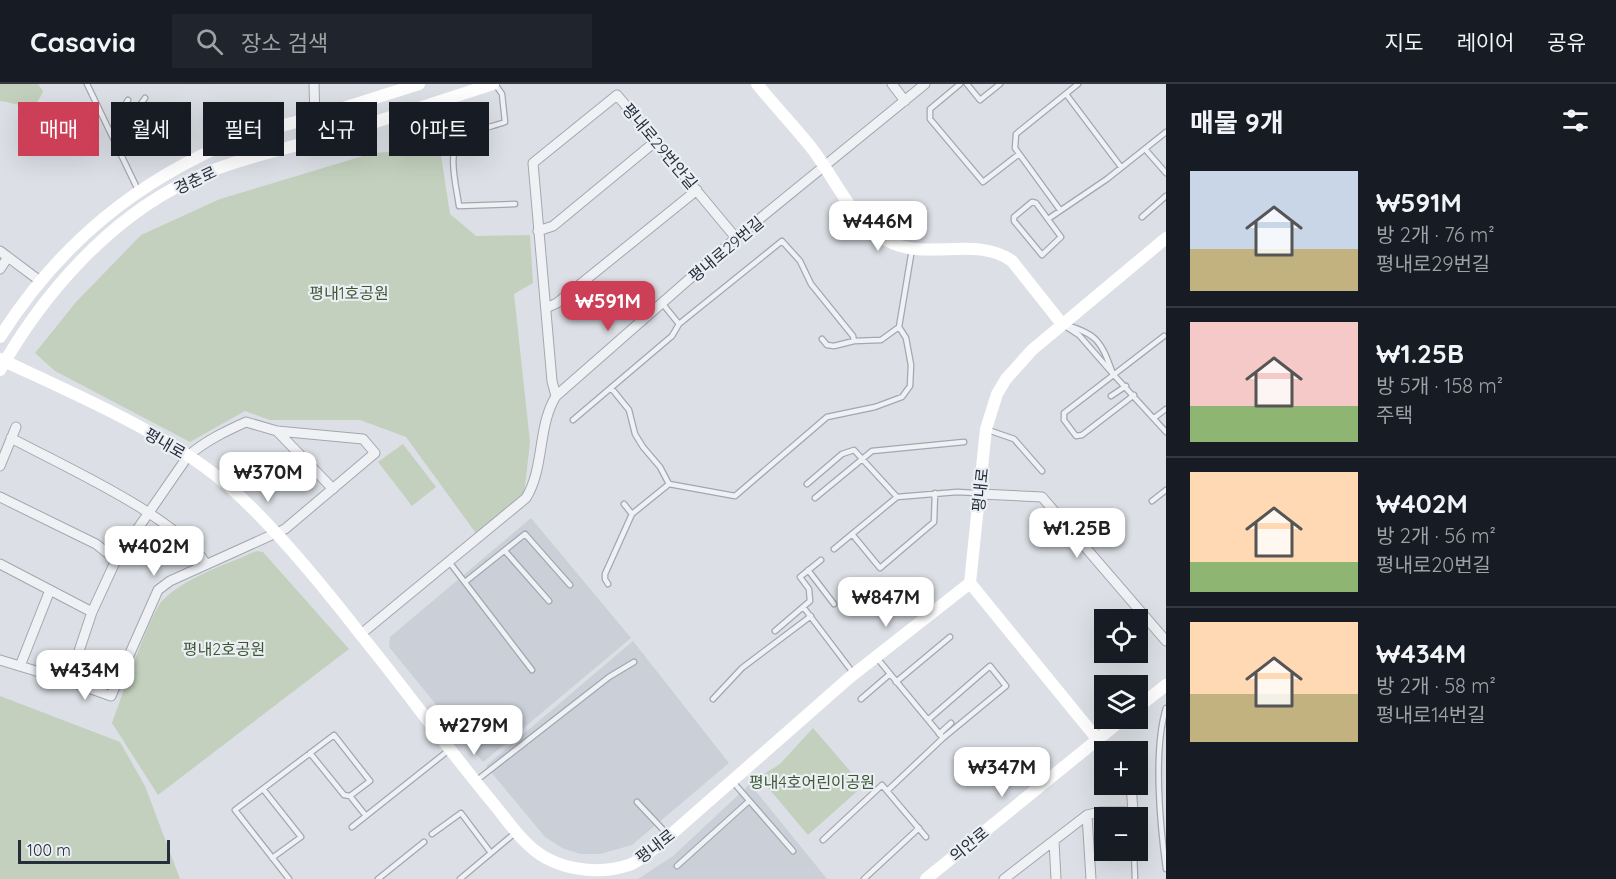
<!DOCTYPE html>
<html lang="ko">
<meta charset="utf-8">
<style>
body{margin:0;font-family:Quicksand,"Noto Sans KR",sans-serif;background:#20242c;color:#f1f3f6;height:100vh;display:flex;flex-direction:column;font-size:22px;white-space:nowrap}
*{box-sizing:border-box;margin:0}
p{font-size:20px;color:#9ea1a6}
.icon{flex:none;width:33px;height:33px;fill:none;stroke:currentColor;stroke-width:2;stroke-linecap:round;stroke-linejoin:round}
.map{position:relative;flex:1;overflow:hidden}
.side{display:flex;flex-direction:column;background:#171b24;width:450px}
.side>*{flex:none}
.banner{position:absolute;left:18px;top:18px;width:570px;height:54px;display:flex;gap:12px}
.tools{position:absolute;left:1094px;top:525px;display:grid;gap:12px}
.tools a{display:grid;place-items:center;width:54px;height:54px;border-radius:0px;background:#171b24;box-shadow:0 6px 24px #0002;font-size:30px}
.scale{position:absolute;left:18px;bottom:15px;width:152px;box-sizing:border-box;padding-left:6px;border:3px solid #262e3c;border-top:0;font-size:16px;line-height:21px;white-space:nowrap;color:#262e3c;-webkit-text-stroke:4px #ebeff4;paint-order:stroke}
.price{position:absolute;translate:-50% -51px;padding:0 14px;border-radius:12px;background:#fff;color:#222;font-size:20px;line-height:39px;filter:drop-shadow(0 2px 3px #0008)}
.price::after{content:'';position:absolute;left:50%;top:36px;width:18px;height:14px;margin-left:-9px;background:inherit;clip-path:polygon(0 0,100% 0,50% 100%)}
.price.current{background:#cd3f56;color:#fff}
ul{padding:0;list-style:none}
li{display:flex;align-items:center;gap:18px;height:150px;padding:0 24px}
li+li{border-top:2px solid #363941}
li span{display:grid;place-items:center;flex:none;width:168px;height:120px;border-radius:0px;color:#555}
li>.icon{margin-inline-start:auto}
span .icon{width:72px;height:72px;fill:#fffc;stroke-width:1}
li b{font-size:26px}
h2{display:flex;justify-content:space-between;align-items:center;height:72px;padding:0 24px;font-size:26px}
.tag{padding:0 21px;border-radius:0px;background:#171b24;box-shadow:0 6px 24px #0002;font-size:21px;line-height:54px}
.tag.current{background:#cd3f56;color:#fff}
header{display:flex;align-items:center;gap:36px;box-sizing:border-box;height:84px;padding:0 30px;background:#171b24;border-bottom:2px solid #363941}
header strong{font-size:28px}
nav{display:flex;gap:33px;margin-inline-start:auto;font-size:21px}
.search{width:420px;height:54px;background:#20242c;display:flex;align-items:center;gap:15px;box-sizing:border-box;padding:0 21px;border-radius:0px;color:#9ea1a6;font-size:22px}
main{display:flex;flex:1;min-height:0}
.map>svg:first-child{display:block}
.built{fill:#cacfd8}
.green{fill:#c2d0bd}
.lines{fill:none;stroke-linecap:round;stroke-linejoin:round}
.lane-casing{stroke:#a2a7b0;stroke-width:7}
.street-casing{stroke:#a2a7b0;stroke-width:11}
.lane{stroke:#eff1f5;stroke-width:4.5}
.street{stroke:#eff1f5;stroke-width:9}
.secondary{stroke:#fff;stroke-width:12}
.labels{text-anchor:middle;stroke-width:4.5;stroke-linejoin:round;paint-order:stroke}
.street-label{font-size:16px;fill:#262e3c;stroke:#ebeff4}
.park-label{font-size:16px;fill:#3b5833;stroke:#ebeff4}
</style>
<header>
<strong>Casavia</strong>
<div class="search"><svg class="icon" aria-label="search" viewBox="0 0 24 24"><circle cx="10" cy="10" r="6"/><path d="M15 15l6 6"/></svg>장소 검색</div>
<nav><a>지도</a><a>레이어</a><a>공유</a></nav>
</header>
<main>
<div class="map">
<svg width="1166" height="795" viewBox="0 0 1166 795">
<rect width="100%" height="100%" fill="#dce0e6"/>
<path class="built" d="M531 434 631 554 483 678 389 563 390 553Z
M633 557 729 679 632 761 600 770H580L562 764 545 753 486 682Z
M750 700 827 795H638L673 772Z"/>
<path class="green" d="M0 0H38L43 7C34 32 20 19 0 17Z
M440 65 450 130 476 152 530 151 533 199 514 210 530 358 524 411 478 452 406 353 360 336H270L245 327 190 358 55 287 35 269 76 218 141 151 220 115 373 69Z
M403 360 436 403 412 422 378 378Z
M256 467 263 468 349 565 158 711 112 639C121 616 150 528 163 516 187 492 226 481 256 467Z
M0 612 120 658 145 702 180 795H0Z
M813 644 863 702 808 751 759 693 780 680Z"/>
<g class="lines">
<g class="lane-casing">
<path id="lane" d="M87 0 138 106
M495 0 502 10 505 38C492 43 472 46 461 54 446 66 457 105 459 122L515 120
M960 0 930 25V35L983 98 1019 70
M967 0 980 16 1000 0
M1066 10 1121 83
M113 50 115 37 128 16
M113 53 122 46 145 14
M1145 65 1166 89
M1032 118 1036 119 1061 153 1042 171 1014 137V133Z
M1060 126 1015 64 1016 50 1078 0
M1142 133 1166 112
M1048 135 1107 95 1166 48
M662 219 679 240
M1062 240C1097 249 1101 257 1113 290L1079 251Z
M822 255 827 261 834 262 854 257 881 256 899 243
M1113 290 1166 348
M612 305 629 326 635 350 643 363 660 383 669 400
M1134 311 1082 351 1076 352 1064 336V329L1164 252
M1111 312 1126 302
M1154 334 1166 325
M573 336 672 252 679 240 782 157 800 177 811 200 853 252 854 257
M988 346 1014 355 1042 387
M807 400 842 370 854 366 897 413
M815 414 872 367 964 358
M1152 417 1166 406
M624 420 632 430
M852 450 880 484 934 438 935 409
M834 465 897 413 957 408 977 409
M505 467 549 517
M450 479 532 586
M808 486 834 520
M465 498 525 450 570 501
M608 500 605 495V490L632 430 669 400 735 412 827 333 875 323 902 313 910 302 911 281 906 254 899 243 912 165
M804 524 854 590
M775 547 810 517 809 505 800 493 821 476
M877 574 943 654
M896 598 950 553
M713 615 742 584 811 532
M861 615 890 590
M1166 624C1153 666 1160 741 1166 785
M939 650 951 639
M477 696 609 593 634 578
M733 698 793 767
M263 705 301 753 272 774
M887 707 943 654 1006 602 990 582 929 635
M350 712 366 732
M637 718 669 752
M352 743 449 666
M432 750 461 729 491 769
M823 756 882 701 926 753
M1134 766 1135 795
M677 782 749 717
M289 795 235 726 334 651 370 697 350 712 344 711 310 669
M378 795 424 758
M460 795 515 749
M864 795 919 744"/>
</g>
<g class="street-casing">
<path id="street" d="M314 0 315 33
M892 0 905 17
M538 147 553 142 656 57
M0 167 40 197
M0 185 8 173
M546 224 557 219 697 106
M556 312 552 297 533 79 617 11 736 154
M277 347 333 405
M11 354C61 381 178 433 206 480
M0 382 16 343
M980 410 1042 413 1166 557
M0 413 96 460 116 476
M0 480 92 528
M361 550 526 414C545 383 537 343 556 312L736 154 925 0
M0 576 69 597 92 528 116 476 188 372C205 357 226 347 246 338L277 347 363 355 375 369 285 445 170 497 158 506 111 612 69 597
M20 582 50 506
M1098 656 1109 668
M1087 731 1091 795
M1054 757 1056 795
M1004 795 1087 731 1100 728H1133L1131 700"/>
</g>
<use href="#lane" class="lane"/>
<use href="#street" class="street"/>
<path class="secondary" d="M757 0C774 21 793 41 810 62 835 93 854 143 892 159 930 176 977 152 1012 177L1062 240
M0 253C60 159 137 96 240 54 264 45 290 40 315 33 349 22 384 11 419 0
M0 275C72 309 165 348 225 399 272 439 323 502 361 551 406 606 447 664 493 719 508 737 524 762 546 774 570 787 602 790 629 781 640 777 650 767 659 761L849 594 970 499 986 345 997 310 1006 295 1032 266 1166 154
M0 286C43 210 107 137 186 98 232 75 284 66 333 51 387 35 440 17 493 0
M970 499 1098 656
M1137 624 1166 601
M926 795 1124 634"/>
</g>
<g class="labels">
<g class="street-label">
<text transform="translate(660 62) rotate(50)" y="6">평내로29번안길</text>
<text transform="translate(195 96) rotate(-25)" y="6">경춘로</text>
<text transform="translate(726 165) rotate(-40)" y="6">평내로29번길</text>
<text transform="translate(165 359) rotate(30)" y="6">평내로</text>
<text transform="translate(980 406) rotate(-84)" y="6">평내로</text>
<text transform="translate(969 760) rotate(-39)" y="6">의안로</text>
<text transform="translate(655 762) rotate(-38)" y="6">평내로</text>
</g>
<g class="park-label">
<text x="349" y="215">평내1호공원</text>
<text x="224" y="571">평내2호공원</text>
<text x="812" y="704">평내4호어린이공원</text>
</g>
</g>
</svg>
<div class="tools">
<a><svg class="icon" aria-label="locate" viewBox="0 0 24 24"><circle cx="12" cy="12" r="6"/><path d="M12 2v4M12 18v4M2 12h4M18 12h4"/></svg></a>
<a><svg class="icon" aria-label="layers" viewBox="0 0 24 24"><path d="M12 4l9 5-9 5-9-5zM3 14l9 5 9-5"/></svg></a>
<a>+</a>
<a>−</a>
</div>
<div class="scale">100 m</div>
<b class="price" style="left:878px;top:168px">₩446M</b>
<b class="price current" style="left:608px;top:248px">₩591M</b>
<b class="price" style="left:268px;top:419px">₩370M</b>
<b class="price" style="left:1077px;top:475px">₩1.25B</b>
<b class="price" style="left:154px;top:493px">₩402M</b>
<b class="price" style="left:886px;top:544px">₩847M</b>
<b class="price" style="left:85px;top:617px">₩434M</b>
<b class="price" style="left:474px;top:672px">₩279M</b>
<b class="price" style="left:1002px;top:714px">₩347M</b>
<div class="banner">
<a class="tag current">매매</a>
<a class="tag">월세</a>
<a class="tag">필터</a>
<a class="tag">신규</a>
<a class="tag">아파트</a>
</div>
</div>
<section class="side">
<h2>매물 9개<svg class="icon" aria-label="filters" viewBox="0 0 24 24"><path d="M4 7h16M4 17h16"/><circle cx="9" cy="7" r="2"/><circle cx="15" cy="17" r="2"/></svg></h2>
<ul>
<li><span style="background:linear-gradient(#c9d6e8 65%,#c2b280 0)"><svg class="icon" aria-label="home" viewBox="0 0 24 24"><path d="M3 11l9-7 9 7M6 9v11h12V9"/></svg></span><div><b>₩591M</b><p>방 2개 · 76 m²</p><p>평내로29번길</p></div></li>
<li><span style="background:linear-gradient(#f6c9c9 70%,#8fb573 0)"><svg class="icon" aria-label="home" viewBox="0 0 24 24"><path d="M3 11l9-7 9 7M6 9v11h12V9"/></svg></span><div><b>₩1.25B</b><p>방 5개 · 158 m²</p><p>주택</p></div></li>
<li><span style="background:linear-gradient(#ffd9b3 75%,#8fb573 0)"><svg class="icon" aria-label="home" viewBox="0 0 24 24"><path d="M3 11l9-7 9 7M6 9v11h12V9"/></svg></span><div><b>₩402M</b><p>방 2개 · 56 m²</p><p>평내로20번길</p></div></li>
<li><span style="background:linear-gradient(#ffd9b3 60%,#c2b280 0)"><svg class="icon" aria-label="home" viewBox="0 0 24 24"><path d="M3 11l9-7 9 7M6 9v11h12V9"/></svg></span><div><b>₩434M</b><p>방 2개 · 58 m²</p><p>평내로14번길</p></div></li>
</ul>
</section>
</main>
